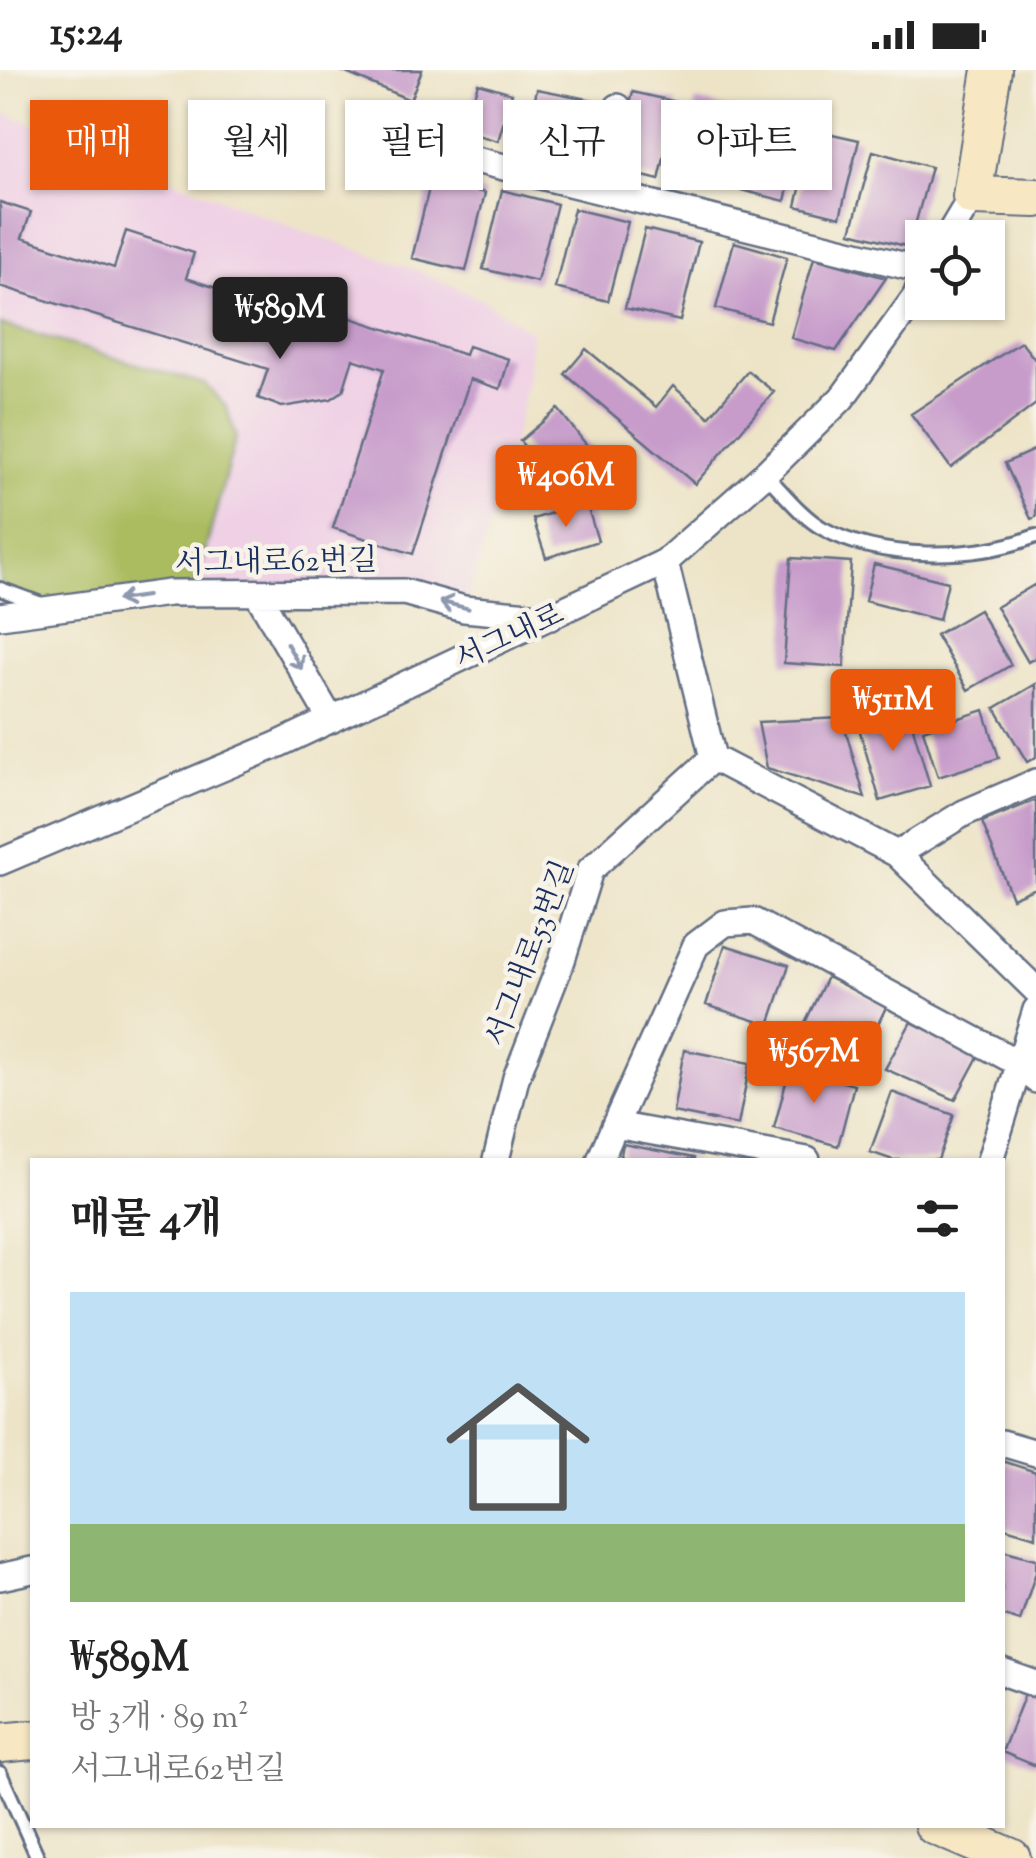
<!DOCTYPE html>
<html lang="ko">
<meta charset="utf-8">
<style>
body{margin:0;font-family:"Sorts Mill Goudy","Noto Serif KR",serif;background:#f2f2f2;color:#222;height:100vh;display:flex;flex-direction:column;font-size:38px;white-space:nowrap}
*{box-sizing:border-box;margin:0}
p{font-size:32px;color:#767676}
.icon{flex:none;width:55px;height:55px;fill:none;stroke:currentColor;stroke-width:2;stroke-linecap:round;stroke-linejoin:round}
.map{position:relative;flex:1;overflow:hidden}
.sheet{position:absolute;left:30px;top:1088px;width:975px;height:670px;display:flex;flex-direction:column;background:#fff;border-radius:0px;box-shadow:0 2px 8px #0004}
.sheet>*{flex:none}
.top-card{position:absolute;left:30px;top:30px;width:978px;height:90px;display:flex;gap:20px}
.fabs{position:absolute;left:905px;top:150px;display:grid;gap:20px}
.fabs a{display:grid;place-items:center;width:100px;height:100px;border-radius:0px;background:#fff;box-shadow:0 2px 8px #0004;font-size:50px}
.price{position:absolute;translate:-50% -85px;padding:0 22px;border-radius:10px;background:#ea580c;color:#fff;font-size:32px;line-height:65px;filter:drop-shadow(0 2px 5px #0008)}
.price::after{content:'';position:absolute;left:50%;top:60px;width:30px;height:22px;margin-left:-15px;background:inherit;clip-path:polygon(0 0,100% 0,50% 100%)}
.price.selected{background:#222;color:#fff}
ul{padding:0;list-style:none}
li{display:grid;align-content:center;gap:20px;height:530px;padding:0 40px}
li span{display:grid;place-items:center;height:310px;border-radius:0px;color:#555}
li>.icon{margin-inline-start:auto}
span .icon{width:180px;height:180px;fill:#fffc;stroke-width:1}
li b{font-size:42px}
h2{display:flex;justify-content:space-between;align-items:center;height:120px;padding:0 40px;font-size:42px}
.tag{padding:0 35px;border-radius:0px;background:#fff;box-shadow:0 2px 8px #0004;font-size:35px;line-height:90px}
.tag.selected{background:#ea580c;color:#fff}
.status{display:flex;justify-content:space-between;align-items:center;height:70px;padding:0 50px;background:#fff;direction:ltr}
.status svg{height:28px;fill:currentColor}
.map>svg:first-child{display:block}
.built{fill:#efd0e5}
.garden{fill:#aabc5f;stroke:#62765e;stroke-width:2.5}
.building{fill:#c79ccb}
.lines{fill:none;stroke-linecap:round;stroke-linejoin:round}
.lane-casing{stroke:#646e83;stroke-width:18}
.street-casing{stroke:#646e83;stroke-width:30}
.secondary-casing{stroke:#646e83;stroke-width:42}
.lane{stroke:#fff;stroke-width:12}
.street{stroke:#fff;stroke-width:25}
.secondary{stroke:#f7e8c3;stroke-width:38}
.oneway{stroke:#8d97ae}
.labels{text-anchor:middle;stroke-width:9;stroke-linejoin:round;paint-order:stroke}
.street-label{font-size:30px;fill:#1b2f5e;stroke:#f7f3e8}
</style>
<div class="status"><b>15:24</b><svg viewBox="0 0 49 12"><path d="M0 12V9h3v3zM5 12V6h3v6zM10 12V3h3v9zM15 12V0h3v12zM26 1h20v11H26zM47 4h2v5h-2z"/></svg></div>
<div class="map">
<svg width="1036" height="1788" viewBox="0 0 1036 1788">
<rect width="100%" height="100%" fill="#f7f3e8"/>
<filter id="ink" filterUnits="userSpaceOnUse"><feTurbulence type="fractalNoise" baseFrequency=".01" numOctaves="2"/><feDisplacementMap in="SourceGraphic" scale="20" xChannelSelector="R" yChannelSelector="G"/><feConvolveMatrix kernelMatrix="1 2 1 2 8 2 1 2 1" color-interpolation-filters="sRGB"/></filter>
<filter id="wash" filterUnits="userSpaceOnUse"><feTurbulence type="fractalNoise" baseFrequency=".0048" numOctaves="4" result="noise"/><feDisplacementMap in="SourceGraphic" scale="40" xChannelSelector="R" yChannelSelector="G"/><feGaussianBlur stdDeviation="2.25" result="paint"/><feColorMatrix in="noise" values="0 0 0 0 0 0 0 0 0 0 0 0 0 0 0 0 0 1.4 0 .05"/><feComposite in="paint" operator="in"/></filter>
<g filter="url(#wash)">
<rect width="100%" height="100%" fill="#ede4c7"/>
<path class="built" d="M0 41 305 162 414 199 481 229 531 262 528 309 506 403 464 539 404 522 0 519Z"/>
<path class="garden" d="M0 254 205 314 226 337 236 366 194 523 53 539 0 519Z"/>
<g id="blocks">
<path class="building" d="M339 0H422L410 30Z
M478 13 512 23 498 71 463 61Z
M537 19 603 32 590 95 523 81Z
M633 22 677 32 659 110 615 99Z
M696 31 741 42 723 119 678 108Z
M758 44 803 54 785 131 741 120Z
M814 60 859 70 840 147 796 136Z
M873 81 931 97 909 177 851 162Z
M431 110 485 123 466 201 412 188Z
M502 120 557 134 537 212 483 199Z
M0 132 31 142 22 168 114 198 126 161 194 183 186 208 304 247 308 234 465 285 468 276 509 289 500 319 470 309 413 484 333 458 384 299 353 289 343 321 331 329 282 337 258 328 268 299 0 216Z
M574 139 628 152 608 231 555 218Z
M645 159 699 172 680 251 625 238Z
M734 172 787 187 769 252 716 238Z
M814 188 886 208 836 281 791 268Z
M1021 272 1036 291V334L951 398 911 344Z
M586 279 656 337 673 316 709 347 748 301 774 322 695 414 565 304Z
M558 339 593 383 554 414 520 371Z
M1036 379V447L1031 449 1005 393Z
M586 432 598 471 546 488 533 449Z
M791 488 851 492 844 597 784 593Z
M874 494 948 512 939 550 865 531Z
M1036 514V587L1028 592 996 537Z
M979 540 1011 595 968 620 936 565Z
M1036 614V687L1027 692 995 638Z
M907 637 930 716 880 731 857 651Z
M984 640 999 688 938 707 923 660Z
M842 648 865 728 767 698 758 652Z
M1036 730V818L1012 828 982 752Z
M725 875 789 895 769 955 706 935Z
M827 907 887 935 860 992 800 963Z
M911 952 979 985 955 1030 885 999Z
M684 980 750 993 738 1055 673 1042Z
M790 997 854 1015 838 1076 774 1058Z
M892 1022 954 1045 938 1090H893L870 1082Z
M623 1074 694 1088V1090H620Z
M1002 1391 1036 1402V1467L1002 1457Z
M1002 1480 1036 1489V1502L1020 1551 1002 1545Z
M1025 1624 1036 1629V1696L1002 1682Z"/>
</g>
</g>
<g filter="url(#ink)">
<use href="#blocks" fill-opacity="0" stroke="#646e83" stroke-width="2.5"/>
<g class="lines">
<g class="lane-casing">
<path id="lane" d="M765 404C782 421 801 446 822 458 880 491 975 490 1036 466
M0 519 41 534
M0 1703 38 1788"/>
</g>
<g class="street-casing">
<path id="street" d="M447 83 922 200
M593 119 618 37
M947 168 972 126
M665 492 713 688 897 784 1036 920
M257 523 331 650
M0 546 169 523 404 522 464 539 551 547
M897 784 964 743 1036 712
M0 792 279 674 665 492 765 404 842 328 916 226 922 210
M615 1055 696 875 725 853 753 851 1020 994 1036 1010
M496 1090 516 1008 562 890 590 800 713 688
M600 1090 615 1055 807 1090
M990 1090 1036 940
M1002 1373 1036 1383
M0 1507 32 1500
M1002 1602 1036 1614"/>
</g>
<g class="secondary-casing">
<path id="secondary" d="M992 0 972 126 1036 128
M0 1673 32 1670
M934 1755 1011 1788"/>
</g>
<use href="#lane" class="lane"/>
<use href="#street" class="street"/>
<use href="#secondary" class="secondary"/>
</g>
<defs><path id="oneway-shaft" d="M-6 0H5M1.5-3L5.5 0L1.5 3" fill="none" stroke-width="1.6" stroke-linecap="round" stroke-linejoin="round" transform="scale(2.5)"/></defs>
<g class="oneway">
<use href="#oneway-shaft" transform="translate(132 528) rotate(172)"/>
<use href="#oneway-shaft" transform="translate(454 535) rotate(-166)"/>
<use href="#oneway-shaft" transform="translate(294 586) rotate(60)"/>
</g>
</g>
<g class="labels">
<g class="street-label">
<text transform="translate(276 491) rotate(-1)" y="10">서그내로62번길</text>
<text transform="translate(509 566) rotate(-25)" y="10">서그내로</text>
<text transform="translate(529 883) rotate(-69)" y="10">서그내로53번길</text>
</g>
</g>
</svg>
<div class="fabs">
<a><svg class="icon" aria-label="locate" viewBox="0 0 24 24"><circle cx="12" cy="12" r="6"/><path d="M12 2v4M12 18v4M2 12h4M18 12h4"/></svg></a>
</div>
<b class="price selected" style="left:280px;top:292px">₩589M</b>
<b class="price" style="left:566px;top:460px">₩406M</b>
<b class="price" style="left:893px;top:684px">₩511M</b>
<b class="price" style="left:814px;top:1036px">₩567M</b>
<div class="top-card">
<a class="tag selected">매매</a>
<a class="tag">월세</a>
<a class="tag">필터</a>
<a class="tag">신규</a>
<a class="tag">아파트</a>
</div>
<section class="sheet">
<h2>매물 4개<svg class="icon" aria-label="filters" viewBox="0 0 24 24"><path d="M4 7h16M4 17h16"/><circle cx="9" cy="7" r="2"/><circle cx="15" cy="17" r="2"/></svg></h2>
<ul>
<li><span style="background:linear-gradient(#bfe0f5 75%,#8fb573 0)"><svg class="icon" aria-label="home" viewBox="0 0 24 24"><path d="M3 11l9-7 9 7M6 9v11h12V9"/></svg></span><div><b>₩589M</b><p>방 3개 · 89 m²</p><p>서그내로62번길</p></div></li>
</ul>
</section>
</div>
